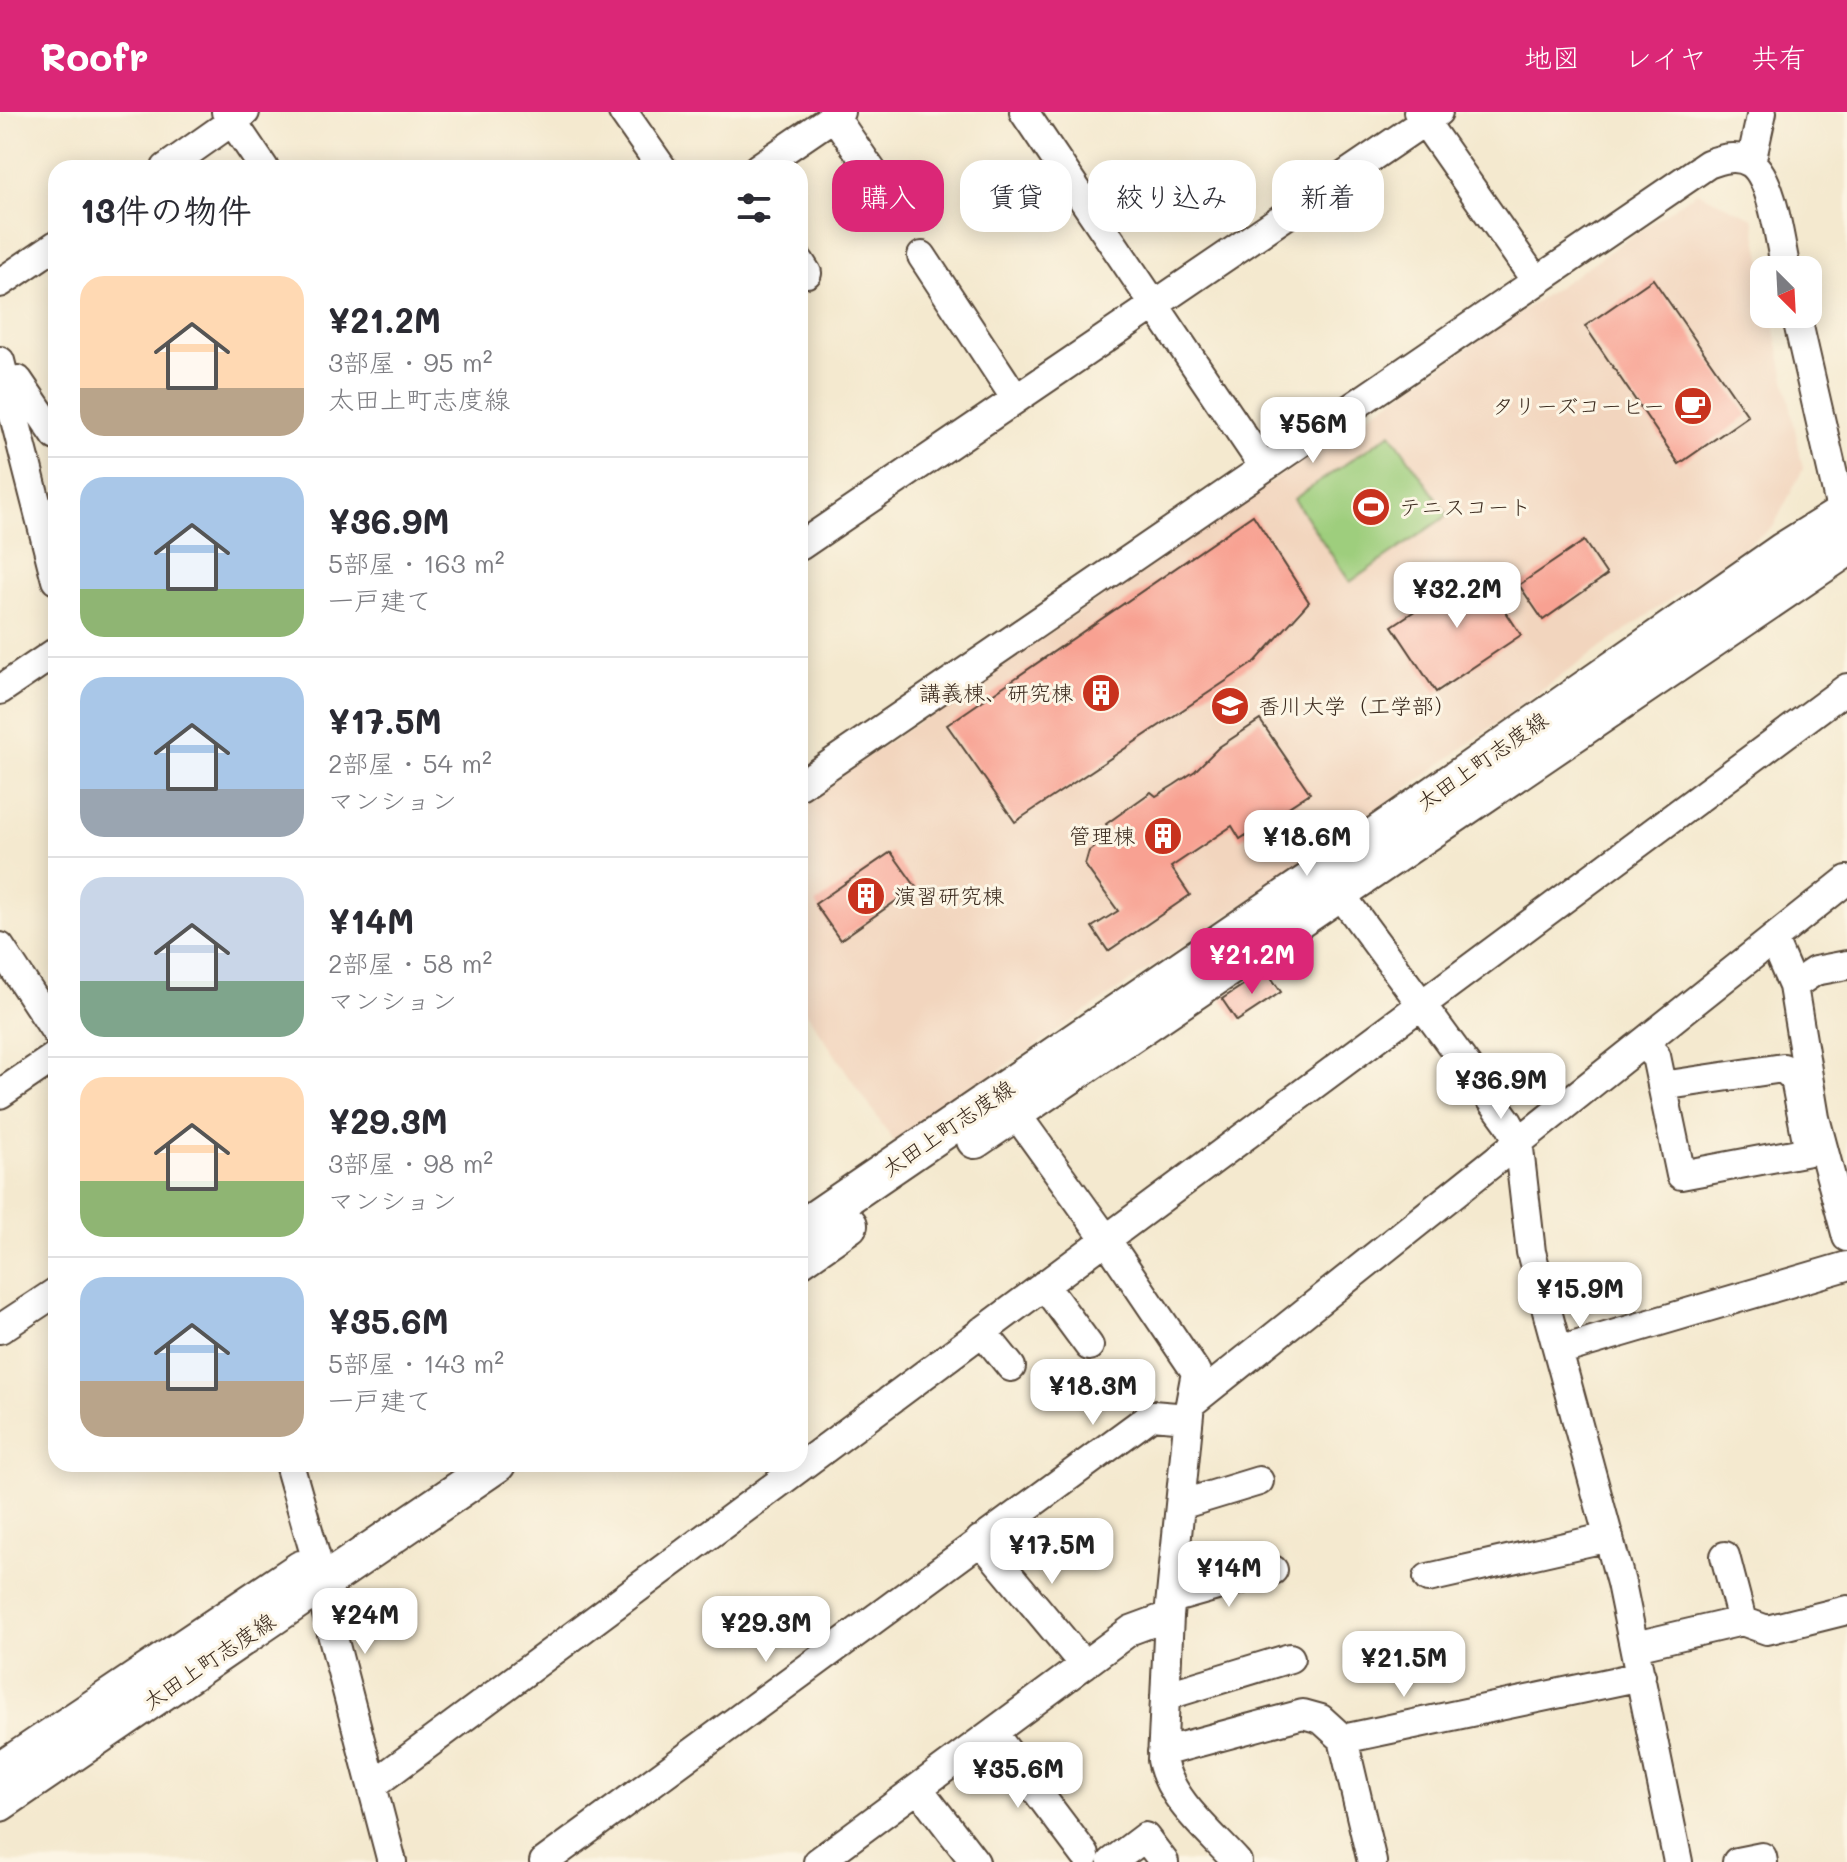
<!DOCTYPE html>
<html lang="ja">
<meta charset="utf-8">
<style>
body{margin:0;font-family:Mali,"Klee One",sans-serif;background:#f7f7f7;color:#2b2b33;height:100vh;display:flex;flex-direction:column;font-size:30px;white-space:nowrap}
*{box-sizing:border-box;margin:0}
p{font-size:26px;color:#7c7c81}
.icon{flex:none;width:44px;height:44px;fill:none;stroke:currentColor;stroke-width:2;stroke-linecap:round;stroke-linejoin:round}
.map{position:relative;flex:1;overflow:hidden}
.drawer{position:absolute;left:48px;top:48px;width:760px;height:1312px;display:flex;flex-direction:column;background:#fff;border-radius:24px;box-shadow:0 4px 20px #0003}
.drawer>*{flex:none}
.guide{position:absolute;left:832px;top:48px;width:760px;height:72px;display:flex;gap:16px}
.needle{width:52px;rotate:156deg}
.tools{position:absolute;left:1750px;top:144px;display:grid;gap:16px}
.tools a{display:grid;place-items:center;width:72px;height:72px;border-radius:16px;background:#fff;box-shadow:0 4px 20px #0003;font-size:40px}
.price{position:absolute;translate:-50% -68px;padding:0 18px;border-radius:16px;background:#fff;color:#222;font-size:26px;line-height:52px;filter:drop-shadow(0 2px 4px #0008)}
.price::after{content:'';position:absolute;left:50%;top:48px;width:24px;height:18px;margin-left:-12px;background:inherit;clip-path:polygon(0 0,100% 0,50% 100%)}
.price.active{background:#db2777;color:#fff}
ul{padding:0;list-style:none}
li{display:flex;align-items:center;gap:24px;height:200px;padding:0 32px}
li+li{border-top:2px solid #e1e1e2}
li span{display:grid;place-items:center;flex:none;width:224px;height:160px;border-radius:24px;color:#555}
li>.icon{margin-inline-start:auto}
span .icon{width:96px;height:96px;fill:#fffc;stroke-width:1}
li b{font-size:34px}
h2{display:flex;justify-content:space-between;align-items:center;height:96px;padding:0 32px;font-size:34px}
.chip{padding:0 28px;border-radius:24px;background:#fff;box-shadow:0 4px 20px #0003;font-size:28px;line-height:72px}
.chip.active{background:#db2777;color:#fff}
header{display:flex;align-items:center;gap:48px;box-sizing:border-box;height:112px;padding:0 40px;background:#db2777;color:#fff}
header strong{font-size:38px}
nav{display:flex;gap:44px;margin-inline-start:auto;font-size:28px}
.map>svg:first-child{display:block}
.built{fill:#f2d5be}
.pitch{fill:#9ece7d;stroke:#6c7c4e;stroke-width:2}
.building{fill:#f8a192}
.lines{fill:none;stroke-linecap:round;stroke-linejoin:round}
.minor-casing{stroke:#574739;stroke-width:32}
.major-casing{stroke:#574739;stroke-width:40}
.minor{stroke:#fff;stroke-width:28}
.major{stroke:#fff;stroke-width:36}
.labels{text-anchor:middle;stroke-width:6;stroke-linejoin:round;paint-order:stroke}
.poi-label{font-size:22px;fill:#3b2a1e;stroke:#fcf5e5;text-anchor:end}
.street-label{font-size:22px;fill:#3b2a1e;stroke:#fcf5e5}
</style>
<header>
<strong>Roofr</strong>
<nav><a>地図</a><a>レイヤ</a><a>共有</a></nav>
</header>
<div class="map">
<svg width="1847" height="1750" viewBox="0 0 1847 1750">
<rect width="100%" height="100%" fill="#fcf5e5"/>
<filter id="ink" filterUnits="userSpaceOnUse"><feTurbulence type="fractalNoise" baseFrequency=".0125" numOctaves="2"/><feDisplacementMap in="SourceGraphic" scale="16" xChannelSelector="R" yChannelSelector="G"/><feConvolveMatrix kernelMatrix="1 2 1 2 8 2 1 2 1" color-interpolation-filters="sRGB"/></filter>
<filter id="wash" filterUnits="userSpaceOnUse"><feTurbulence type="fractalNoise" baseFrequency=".006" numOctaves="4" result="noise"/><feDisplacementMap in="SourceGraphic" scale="32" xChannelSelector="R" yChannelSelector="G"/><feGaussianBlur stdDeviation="1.8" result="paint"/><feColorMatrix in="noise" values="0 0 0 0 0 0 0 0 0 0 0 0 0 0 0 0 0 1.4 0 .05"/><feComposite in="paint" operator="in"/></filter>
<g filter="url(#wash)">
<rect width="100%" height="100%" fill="#f4e9cf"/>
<path class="built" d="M1697 80 1753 106 1764 160V202H1772L1803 357 1773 415 1575 554 1314 745 894 1030 800 891V690Z"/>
<path class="pitch" d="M1391 321 1448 403 1350 470 1294 387Z"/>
<g id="blocks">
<path class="building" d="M1653 167 1748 304 1679 352 1585 214Z
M1253 403 1309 490 1256 549 1015 710 947 613Z
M1584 429 1607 463 1543 508 1519 473Z
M1478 457 1521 523 1436 580 1392 514Z
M1260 608 1310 681 1240 727 1232 714 1171 755 1190 783 1108 839 1092 815 1118 799 1085 753 1089 739 1112 722 1106 712 1151 680 1156 684 1174 673 1195 659 1219 635Z
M891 740 916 775 840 828 815 792Z
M1266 858 1281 880 1237 909 1222 887Z"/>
</g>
</g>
<g filter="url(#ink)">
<use href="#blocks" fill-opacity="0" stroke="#574739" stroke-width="2"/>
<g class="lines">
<g class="minor-casing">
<path id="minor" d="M226 0 264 56
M623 0 662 56
M1024 0 1264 355
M1418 0 1536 169
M834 4 894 91 910 81
M1751 51 1762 0
M166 56 245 0
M758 56 840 0
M922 144 1016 287
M800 150 807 161
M0 171 56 133
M1796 202 1842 402 1847 412
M0 249 56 468
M6 271 18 268 56 324
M800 434 1438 0
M0 578 56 540
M800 673 1708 52C1721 47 1737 42 1751 51 1773 66 1780 132 1786 158
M1327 764 1508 1010 1518 1028 1531 1140 1621 1471 1678 1750
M1773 828 1793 874 1815 1006 1847 1125
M0 835 56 920
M1793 874 1815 859 1847 853
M1643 931 1656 944 1681 1063 1809 1039 1795 967 1783 956 1662 974
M0 982 56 944
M1003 984 1106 1127 1196 1260 1190 1292 1169 1504 1162 1648C1170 1688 1210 1720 1237 1750
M1044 1173 1089 1234
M0 1217 56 1180
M982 1219 1011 1255
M1558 1239 1847 1154
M1190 1292 1847 768
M289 1352 316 1446 319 1472 392 1750
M1180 1393 1259 1369
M980 1428 1084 1553
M1725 1444 1742 1509
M1428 1466 1609 1425
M1171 1487 1273 1458
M1635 1534 1742 1509 1767 1518 1847 1498
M1165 1584 1290 1546
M993 1621 1085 1743
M1162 1640 1303 1602 1321 1607 1343 1627
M373 1673 1847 576
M918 1676 975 1750
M544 1750 1152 1303 1188 1306
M818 1750 1131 1518 1169 1504
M1112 1750 1145 1725 1164 1750
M1372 1750 1343 1627 1641 1564
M1737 1750 1762 1745 1763 1750"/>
</g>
<g class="major-casing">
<path id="major" d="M975 1028 1847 436
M800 1117 1323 760 1783 439 1847 399
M800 1147 849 1113
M0 1659 301 1457
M0 1691 497 1352"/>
</g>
<use href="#minor" class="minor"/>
<use href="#major" class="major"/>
</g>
</g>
<defs>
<g id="cafe-disc" transform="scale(2)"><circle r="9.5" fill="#c8321e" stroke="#fcf5e5"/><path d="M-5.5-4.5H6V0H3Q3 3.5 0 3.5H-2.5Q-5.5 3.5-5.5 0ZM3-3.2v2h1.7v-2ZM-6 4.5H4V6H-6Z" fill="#fff"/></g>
<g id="stadium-disc" transform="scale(2)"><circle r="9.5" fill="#c8321e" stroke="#fcf5e5"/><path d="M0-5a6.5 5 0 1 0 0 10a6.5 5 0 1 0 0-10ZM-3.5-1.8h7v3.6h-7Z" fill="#fff"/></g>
<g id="building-disc" transform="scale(2)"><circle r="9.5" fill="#c8321e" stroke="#fcf5e5"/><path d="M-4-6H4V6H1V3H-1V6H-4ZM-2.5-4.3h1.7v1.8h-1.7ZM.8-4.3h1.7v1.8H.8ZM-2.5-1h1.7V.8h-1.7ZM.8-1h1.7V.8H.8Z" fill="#fff"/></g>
<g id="university-disc" transform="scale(2)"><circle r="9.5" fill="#c8321e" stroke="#fcf5e5"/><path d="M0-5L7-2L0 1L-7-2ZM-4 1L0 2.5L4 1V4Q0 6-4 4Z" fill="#fff"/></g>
</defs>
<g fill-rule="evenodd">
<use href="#cafe-disc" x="1693" y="294"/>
<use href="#stadium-disc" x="1371" y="395"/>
<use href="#building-disc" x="1101" y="581"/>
<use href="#university-disc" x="1230" y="594"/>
<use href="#building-disc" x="1163" y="724"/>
<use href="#building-disc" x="866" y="784"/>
</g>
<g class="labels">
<g class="poi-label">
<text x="1665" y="302">タリーズコーヒー</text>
<text x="1399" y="403" text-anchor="start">テニスコート</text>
<text x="1073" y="589">講義棟、研究棟</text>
<text x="1258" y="602" text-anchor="start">香川大学（工学部）</text>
<text x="1135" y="732">管理棟</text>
<text x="894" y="792" text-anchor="start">演習研究棟</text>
</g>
<g class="street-label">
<text transform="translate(1482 649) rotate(-35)" y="8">太田上町志度線</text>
<text transform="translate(948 1016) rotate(-34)" y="8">太田上町志度線</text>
<text transform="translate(209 1549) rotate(-34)" y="8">太田上町志度線</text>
</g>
</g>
</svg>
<div class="tools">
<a><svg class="needle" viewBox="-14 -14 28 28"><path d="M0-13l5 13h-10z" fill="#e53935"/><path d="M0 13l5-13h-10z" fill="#7c7c81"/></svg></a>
</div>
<b class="price" style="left:1313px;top:353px">¥56M</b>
<b class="price" style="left:1457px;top:518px">¥32.2M</b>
<b class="price" style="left:1307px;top:766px">¥18.6M</b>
<b class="price active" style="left:1252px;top:884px">¥21.2M</b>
<b class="price" style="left:1501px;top:1009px">¥36.9M</b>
<b class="price" style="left:1580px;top:1218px">¥15.9M</b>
<b class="price" style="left:1093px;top:1315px">¥18.3M</b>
<b class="price" style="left:1052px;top:1474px">¥17.5M</b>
<b class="price" style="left:1229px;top:1497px">¥14M</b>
<b class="price" style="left:365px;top:1544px">¥24M</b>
<b class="price" style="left:766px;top:1552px">¥29.3M</b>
<b class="price" style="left:1404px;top:1587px">¥21.5M</b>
<b class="price" style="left:1018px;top:1698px">¥35.6M</b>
<div class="guide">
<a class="chip active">購入</a>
<a class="chip">賃貸</a>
<a class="chip">絞り込み</a>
<a class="chip">新着</a>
</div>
<section class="drawer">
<h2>13件の物件<svg class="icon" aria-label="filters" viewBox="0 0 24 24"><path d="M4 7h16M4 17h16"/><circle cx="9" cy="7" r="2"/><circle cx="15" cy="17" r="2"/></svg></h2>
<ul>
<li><span style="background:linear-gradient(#ffd9b3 70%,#b9a48a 0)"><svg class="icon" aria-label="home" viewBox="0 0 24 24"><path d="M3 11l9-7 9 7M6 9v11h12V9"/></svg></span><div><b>¥21.2M</b><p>3部屋 · 95 m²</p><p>太田上町志度線</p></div></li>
<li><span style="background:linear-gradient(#a9c7e8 70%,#8fb573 0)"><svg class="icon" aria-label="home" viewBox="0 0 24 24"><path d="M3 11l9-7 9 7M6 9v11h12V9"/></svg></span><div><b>¥36.9M</b><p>5部屋 · 163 m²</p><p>一戸建て</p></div></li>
<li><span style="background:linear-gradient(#a9c7e8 70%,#9aa5b1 0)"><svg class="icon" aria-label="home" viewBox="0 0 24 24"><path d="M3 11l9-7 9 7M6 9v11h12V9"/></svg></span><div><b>¥17.5M</b><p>2部屋 · 54 m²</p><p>マンション</p></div></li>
<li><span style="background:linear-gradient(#c9d6e8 65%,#7fa58c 0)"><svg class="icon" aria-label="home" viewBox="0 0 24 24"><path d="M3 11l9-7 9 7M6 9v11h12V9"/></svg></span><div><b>¥14M</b><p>2部屋 · 58 m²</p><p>マンション</p></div></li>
<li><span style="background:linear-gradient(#ffd9b3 65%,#8fb573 0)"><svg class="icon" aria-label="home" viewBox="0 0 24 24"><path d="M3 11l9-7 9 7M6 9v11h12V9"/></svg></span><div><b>¥29.3M</b><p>3部屋 · 98 m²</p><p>マンション</p></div></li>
<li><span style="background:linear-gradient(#a9c7e8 65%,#b9a48a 0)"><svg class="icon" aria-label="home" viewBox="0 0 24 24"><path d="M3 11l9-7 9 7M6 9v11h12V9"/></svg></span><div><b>¥35.6M</b><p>5部屋 · 143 m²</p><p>一戸建て</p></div></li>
</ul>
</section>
</div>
